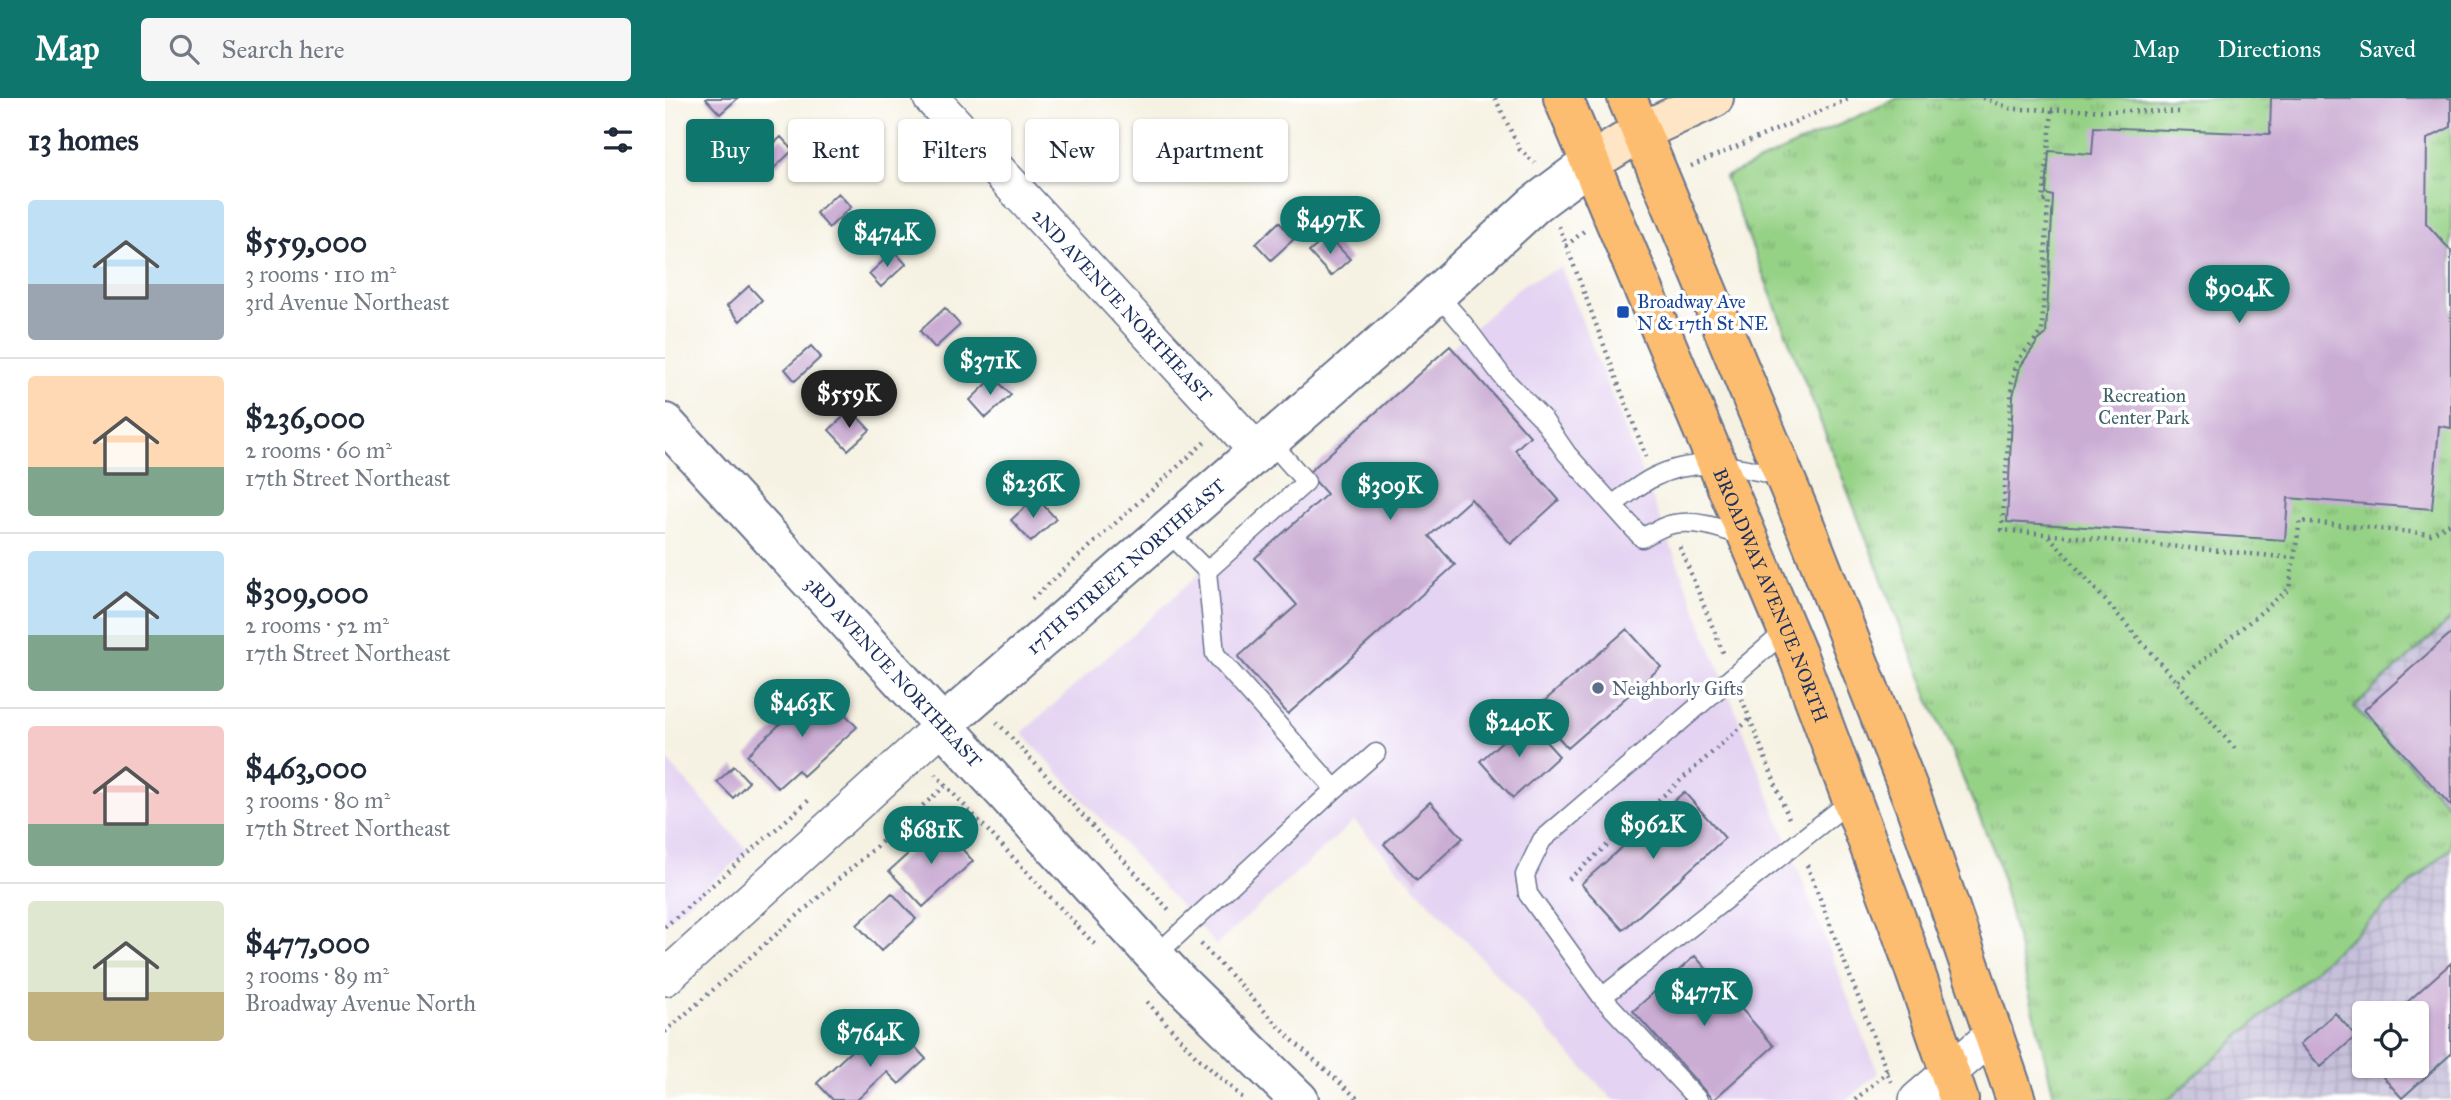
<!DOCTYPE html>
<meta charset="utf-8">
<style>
body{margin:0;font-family:"IM FELL Great Primer",serif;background:#f6f6f7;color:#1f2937;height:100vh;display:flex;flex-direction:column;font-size:26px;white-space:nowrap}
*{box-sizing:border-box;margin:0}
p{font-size:23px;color:#747a83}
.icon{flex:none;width:38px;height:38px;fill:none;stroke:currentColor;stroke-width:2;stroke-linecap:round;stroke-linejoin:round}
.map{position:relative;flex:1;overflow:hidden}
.drawer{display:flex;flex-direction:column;background:#fff;width:665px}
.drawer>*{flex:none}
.guide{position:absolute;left:21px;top:21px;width:665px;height:63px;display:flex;gap:14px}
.controls{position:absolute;left:1687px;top:903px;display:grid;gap:14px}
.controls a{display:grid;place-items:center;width:77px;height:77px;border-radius:7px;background:#fff;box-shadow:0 2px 5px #0004;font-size:35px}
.price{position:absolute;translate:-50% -60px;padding:0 16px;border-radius:24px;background:#0f766e;color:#fff;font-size:23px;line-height:46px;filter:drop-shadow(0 2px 4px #0008)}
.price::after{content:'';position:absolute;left:50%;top:42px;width:21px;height:16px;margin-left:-10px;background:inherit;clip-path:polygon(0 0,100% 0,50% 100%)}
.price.current{background:#222;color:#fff}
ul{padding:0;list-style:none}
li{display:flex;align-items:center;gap:21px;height:175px;padding:0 28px}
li+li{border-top:2px solid #e0e1e3}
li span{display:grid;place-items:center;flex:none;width:196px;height:140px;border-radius:7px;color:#555}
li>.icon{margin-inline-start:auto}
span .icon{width:84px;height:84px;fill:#fffc;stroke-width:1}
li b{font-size:30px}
h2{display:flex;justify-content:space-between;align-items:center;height:84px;padding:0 28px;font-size:30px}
.pill{padding:0 24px;border-radius:7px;background:#fff;box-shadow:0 2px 5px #0004;font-size:24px;line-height:63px}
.pill.current{background:#0f766e;color:#fff}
header{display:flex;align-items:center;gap:42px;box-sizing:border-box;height:98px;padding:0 35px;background:#0f766e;color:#fff}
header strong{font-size:33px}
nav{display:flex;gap:38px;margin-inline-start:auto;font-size:24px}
.search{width:490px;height:63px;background:#f6f6f7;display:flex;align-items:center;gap:18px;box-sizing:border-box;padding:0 24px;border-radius:7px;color:#747a83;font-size:26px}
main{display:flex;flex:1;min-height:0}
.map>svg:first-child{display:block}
.built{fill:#e4d3f2}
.industrial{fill:url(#industrial-grid);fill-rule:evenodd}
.park{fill:url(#park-tufts);stroke:#588072;stroke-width:2}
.building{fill:#cbadd4}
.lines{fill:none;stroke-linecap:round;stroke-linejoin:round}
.service-casing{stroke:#68738d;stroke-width:21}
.minor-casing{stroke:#68738d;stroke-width:38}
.tertiary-casing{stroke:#68738d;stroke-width:42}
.secondary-casing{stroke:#68738d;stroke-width:42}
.primary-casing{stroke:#68738d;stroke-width:42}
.path{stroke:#68738d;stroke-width:4.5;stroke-dasharray:2 5;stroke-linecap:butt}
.service{stroke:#fff;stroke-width:18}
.minor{stroke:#fff;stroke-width:35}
.tertiary{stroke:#fff;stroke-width:38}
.secondary{stroke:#fee5c5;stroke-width:38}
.primary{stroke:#fcbd6f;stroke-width:38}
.transit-dot{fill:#1a4fb4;stroke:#fff;stroke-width:2.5}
.service-dot{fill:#5c6f8a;stroke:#fff;stroke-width:2.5}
.labels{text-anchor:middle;stroke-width:7;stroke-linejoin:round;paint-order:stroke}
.transit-label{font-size:19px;fill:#164399;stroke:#fff;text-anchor:start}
.street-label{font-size:19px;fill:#1b2f5e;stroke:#fff}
.park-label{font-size:19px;fill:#40606a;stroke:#fff}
.service-label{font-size:19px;fill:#4e5e75;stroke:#fff;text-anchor:start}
</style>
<header>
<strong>Map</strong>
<div class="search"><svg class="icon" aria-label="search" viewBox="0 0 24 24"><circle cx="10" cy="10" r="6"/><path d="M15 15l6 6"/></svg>Search here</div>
<nav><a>Map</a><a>Directions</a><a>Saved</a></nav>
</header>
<main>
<section class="drawer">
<h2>13 homes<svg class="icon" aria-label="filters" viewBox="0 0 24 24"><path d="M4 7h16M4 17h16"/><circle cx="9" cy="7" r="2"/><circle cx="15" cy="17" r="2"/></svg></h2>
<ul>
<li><span style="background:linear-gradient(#bfe0f5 60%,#9aa5b1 0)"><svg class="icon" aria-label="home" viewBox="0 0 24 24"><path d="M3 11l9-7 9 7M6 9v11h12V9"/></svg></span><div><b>$559,000</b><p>3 rooms · 110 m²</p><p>3rd Avenue Northeast</p></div></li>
<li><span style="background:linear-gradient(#ffd9b3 65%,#7fa58c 0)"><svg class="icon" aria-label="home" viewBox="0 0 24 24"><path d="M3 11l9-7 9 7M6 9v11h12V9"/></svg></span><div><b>$236,000</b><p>2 rooms · 60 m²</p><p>17th Street Northeast</p></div></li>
<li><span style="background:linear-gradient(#bfe0f5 60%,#7fa58c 0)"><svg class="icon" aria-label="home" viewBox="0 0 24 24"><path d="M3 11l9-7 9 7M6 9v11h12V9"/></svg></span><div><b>$309,000</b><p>2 rooms · 52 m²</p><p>17th Street Northeast</p></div></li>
<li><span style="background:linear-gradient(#f6c9c9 70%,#7fa58c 0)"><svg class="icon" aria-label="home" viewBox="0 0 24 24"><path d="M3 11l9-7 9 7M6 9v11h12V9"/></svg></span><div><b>$463,000</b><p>3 rooms · 80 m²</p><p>17th Street Northeast</p></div></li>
<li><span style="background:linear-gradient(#dfe7d0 65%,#c2b280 0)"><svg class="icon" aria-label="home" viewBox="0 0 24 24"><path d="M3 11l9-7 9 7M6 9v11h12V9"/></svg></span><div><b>$477,000</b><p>3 rooms · 89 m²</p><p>Broadway Avenue North</p></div></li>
</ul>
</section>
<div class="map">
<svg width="1786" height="1002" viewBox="0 0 1786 1002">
<defs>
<pattern id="industrial-grid" width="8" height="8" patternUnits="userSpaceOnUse" patternTransform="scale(1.75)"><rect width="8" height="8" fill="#c6c0da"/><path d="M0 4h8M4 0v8" fill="none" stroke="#aaa5be"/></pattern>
<pattern id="park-tufts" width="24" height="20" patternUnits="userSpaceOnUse" patternTransform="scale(1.75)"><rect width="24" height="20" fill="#96d286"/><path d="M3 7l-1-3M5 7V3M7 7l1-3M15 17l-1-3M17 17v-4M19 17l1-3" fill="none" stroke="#7aab71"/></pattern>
</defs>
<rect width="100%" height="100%" fill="#fff"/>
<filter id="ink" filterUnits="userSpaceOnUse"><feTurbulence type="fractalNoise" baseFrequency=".0143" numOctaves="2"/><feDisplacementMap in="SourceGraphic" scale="14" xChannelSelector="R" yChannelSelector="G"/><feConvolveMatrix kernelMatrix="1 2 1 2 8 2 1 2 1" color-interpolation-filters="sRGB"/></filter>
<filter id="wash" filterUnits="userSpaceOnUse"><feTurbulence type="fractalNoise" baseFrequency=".00686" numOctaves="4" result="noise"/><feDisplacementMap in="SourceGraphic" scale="28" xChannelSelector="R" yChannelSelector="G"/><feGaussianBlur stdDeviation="1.57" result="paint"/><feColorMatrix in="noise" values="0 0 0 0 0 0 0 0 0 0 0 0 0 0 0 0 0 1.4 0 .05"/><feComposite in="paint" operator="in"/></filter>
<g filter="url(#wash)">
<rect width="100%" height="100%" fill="#f6f2e3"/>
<path class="built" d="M896 169 1213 975 1182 1002H948L689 723 551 847 357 635 857 187Z
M0 660 83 753 0 825Z"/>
<path class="industrial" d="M1786 521V710L1689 609Z
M1786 750V1002H1503ZM1699 915H1752V968H1699Z"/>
<path class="park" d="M1233 0H1786V521L1689 609 1786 710V750L1503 1002H1390L1332 760 1263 599 1060 79Z"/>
<g id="blocks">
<path class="building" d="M42 0H73L55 16 41 1Z
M1606 0H1786V29L1762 41 1761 125 1786 153V330L1774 328 1767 411 1623 400 1620 442 1342 424 1348 298 1355 269 1373 243 1381 236 1388 98 1381 96 1384 53 1427 56 1429 29 1605 36Z
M116 39 128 52 106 73 93 60Z
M173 95 186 109 164 130 151 115Z
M614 124 629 141 606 162 591 146Z
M663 138 685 161 666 178 644 154Z
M229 153 241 166 216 189 204 176Z
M84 188 97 202 75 223 62 208Z
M280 210 295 227 270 250 255 233Z
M146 248 156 259 130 283 120 271Z
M785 248 865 338 850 352 894 402 846 446 806 401 764 438 790 467 623 616 573 559 632 507 590 460 662 396 643 375Z
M329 279 346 297 321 320 305 302Z
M186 312 205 332 183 352 164 332Z
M371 399 391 421 366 444 346 422Z
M962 531 996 569 903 650 869 612Z
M1786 535 1785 615 1786 708 1699 612Z
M155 589 192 629 138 678 133 672 113 690 82 657Z
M861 622 894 658 848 700 815 663Z
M69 668 84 684 68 700 52 684Z
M1019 694 1060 740 958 832 916 786Z
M765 704 798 740 752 782 719 746Z
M275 727 308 763 258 809 224 773Z
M227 795 251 821 216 853 192 827Z
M1030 858 1109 948 1048 1002 968 913Z
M1786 865V956L1737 1000 1708 968H1752V915H1730Z
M1670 915 1691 938 1656 969 1635 946Z
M238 936 261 961 234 986 222 974 192 1002H168L152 985 200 940 216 956Z"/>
</g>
</g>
<g filter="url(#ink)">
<use href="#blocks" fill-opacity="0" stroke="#68738d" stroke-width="2"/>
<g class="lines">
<g class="service-casing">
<path id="service" d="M772 196 799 227 840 282 877 320 902 356 977 440C986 435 997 428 1008 426 1032 421 1057 431 1080 439
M948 406C962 397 975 386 989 379 1031 358 1075 368 1118 379
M542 473 641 384 604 342
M670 691 711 655
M490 858 670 691 550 556 542 473 501 432
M937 899 1188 701
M1033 1002 937 899 863 796 860 777 877 742 1122 532"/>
</g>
<g class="minor-casing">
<g id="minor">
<path id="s1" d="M266 0 592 353"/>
<path d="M0 880 278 627"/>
<path d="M1252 1002 1330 935"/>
</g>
</g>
<g class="tertiary-casing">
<g id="tertiary">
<path id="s2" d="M0 325 512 882 634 1002"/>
<path id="s3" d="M278 627 747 219 870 106 925 65"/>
</g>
</g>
<g class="secondary-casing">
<path id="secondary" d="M925 65 977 33 1049 0"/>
</g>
<g class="primary-casing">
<g id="primary">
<path id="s4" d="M898 0 1133 558 1239 841 1294 1002"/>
<path d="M962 0 1141 430 1249 705 1351 1002"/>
</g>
</g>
<path class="path" d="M830 0 855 52 870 65
M1318 0 1347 11 1514 14
M1387 13 1378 103 1383 102 1377 234 1352 263 1347 284 1337 432 1628 460
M1026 68 1186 0
M894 128 981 359
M901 148 920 132
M1384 438 1572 653
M1015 449 1059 557
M367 501 542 342
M1513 583 1624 491 1635 423 1766 436 1786 425
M1077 601 1125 723
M332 624 506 814
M270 676 431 848
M1142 767 1226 984
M904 781 1085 621
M0 829 144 702
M536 846 625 940 694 1002
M482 904 532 959 580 1002
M0 934 280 688
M1190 1002 1223 973"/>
<use href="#service" class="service"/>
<use href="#minor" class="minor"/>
<use href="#tertiary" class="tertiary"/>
<use href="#secondary" class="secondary"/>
<use href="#primary" class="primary"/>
</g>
</g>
<rect class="transit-dot" x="951" y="207" width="14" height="14" rx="3.5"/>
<circle class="service-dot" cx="933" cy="590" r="7"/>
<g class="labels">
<g class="transit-label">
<text x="972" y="210">Broadway Ave<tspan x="972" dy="22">N &amp; 17th St NE</tspan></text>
</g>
<g class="street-label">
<text dy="7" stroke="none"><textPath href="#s1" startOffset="282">2ND AVENUE NORTHEAST</textPath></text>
<text dy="7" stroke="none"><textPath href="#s3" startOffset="242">17TH STREET NORTHEAST</textPath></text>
<text dy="7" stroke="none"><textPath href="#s4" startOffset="539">BROADWAY AVENUE NORTH</textPath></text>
<text dy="7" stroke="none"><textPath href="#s2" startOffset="338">3RD AVENUE NORTHEAST</textPath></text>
</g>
<g class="park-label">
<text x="1479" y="304">Recreation<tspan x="1479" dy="22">Center Park</tspan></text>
</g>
<g class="service-label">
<text x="947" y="597">Neighborly Gifts</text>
</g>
</g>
</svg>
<div class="controls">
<a><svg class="icon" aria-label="locate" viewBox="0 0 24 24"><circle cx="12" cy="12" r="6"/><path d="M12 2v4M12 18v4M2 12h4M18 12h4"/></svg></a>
</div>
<b class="price" style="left:665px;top:158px">$497K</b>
<b class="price" style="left:222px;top:171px">$474K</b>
<b class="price" style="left:1574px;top:227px">$904K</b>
<b class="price" style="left:325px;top:299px">$371K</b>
<b class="price current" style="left:184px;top:332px">$559K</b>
<b class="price" style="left:368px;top:422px">$236K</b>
<b class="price" style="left:725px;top:424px">$309K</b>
<b class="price" style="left:137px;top:641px">$463K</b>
<b class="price" style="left:854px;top:661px">$240K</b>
<b class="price" style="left:988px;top:763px">$962K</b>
<b class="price" style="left:266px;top:768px">$681K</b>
<b class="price" style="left:1039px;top:930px">$477K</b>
<b class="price" style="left:205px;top:971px">$764K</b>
<div class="guide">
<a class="pill current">Buy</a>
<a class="pill">Rent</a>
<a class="pill">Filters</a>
<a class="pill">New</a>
<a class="pill">Apartment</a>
</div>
</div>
</main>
